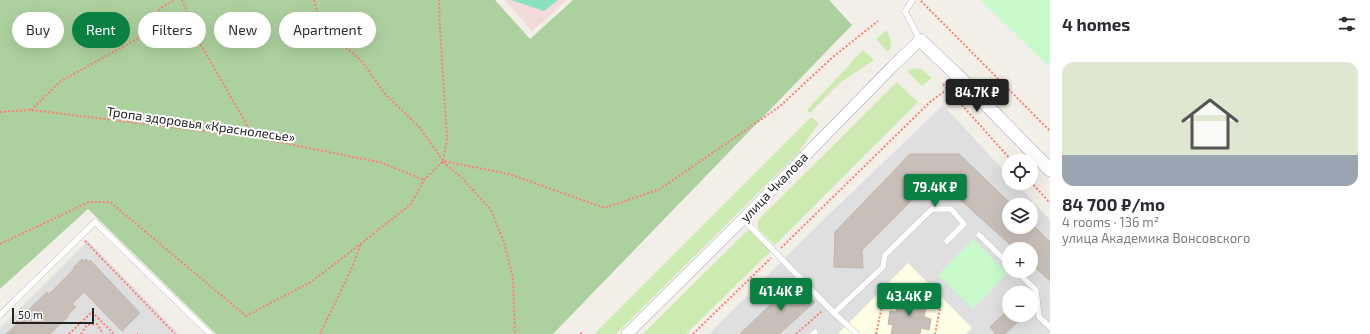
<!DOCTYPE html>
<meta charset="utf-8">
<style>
body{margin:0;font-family:"Exo 2",sans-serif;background:#f2f2f3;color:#2b2b33;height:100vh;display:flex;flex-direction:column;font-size:15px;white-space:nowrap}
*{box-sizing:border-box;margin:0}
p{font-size:13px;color:#7c7c81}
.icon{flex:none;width:22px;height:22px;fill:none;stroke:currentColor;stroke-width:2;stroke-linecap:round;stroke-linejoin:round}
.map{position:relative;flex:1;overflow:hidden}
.sheet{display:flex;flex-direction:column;background:#fff;width:320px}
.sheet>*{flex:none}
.guide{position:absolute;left:12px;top:12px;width:380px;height:36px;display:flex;gap:8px}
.buttons{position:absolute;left:1002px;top:154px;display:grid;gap:8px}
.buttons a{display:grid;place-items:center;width:36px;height:36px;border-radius:50%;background:#fff;box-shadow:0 4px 16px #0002;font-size:20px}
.scale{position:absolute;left:12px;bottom:10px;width:82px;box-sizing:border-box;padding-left:4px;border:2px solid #222;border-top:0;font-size:11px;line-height:14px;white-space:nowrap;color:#222;-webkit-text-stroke:3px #fff;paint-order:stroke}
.price{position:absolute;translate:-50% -34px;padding:0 9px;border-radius:4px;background:#0b8043;color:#fff;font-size:13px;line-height:26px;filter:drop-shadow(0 1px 2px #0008)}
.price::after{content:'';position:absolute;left:50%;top:24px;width:12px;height:9px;margin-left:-6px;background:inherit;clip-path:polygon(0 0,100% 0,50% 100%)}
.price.on{background:#222;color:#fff}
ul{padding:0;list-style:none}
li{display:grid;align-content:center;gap:8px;height:212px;padding:0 12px}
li+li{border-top:1px solid #e1e1e2}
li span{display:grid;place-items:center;height:124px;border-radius:12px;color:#555}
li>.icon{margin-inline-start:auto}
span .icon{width:72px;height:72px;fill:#fffc;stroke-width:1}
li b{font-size:17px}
h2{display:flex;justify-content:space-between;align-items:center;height:48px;padding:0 12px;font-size:17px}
.tag{padding:0 14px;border-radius:18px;background:#fff;box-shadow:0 4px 16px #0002;font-size:14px;line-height:36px}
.tag.on{background:#0b8043;color:#fff}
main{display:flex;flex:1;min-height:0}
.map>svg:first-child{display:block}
.residential{fill:#e0dfdf;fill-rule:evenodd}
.commercial{fill:#f2dad9}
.education{fill:#ffffe5}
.grass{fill:#cdebb0}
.forest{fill:#add19e}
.park{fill:#c8facc}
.pitch{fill:#88e0be}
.parking{fill:#e2e2e2}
.building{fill:#c7bfb8;stroke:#c4b6ab}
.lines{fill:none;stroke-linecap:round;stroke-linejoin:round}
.service-casing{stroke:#a9a9a9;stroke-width:6}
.minor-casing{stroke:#a9a9a9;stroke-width:12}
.tertiary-casing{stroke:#a9a9a9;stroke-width:14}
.path{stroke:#fa8072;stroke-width:2;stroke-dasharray:2 2;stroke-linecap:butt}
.service{stroke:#fff;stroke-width:5.5}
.minor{stroke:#fff;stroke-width:11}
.tertiary{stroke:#fff;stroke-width:13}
.labels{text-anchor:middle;stroke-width:4;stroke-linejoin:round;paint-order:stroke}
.street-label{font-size:13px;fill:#222;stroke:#fff}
</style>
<main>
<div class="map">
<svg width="1050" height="334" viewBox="0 0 1050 334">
<rect width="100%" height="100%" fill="#f2efe9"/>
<path class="residential" d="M943 105 1009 176V183H1016L1050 220V334H965L972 328 908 263 838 334H709L815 228ZM1009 205H1031V227H1009ZM1009 249H1031V271H1009ZM1009 293H1031V315H1009Z
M88 241 179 334H0V328Z"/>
<path class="commercial" d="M505 0H567L532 31Z"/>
<path class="education" d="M908 263 972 328 965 334H838Z"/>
<path class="grass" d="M886 30C891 38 893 44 888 52L876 39Z
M863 50 874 60 841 82 810 113 807 110Z
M914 68 921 69 932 78 922 86 907 71Z
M897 82 918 102 775 245 759 230 758 228V220Z
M811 117 819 123 798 153 616 334H597L595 333Z
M750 228 772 250 686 334H643Z"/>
<path class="forest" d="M0 0H495L530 39 573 0H829L852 25 553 334H216L88 209 0 289Z"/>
<path class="park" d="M980 0H1050V67Z
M973 239 1007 273 973 309 938 275Z"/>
<path class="pitch" d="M511 0H558L544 11Z"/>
<path class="parking" d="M1032 315 1050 334H1012Z"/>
<path class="building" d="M910 154H959L1009 202V227H1035L1050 242V281L1031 264V249H1015L944 185 925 187 862 250 863 268 834 267 835 232Z
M82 259 84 261 86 259 88 262 90 260 140 313 122 331 84 292 72 304 76 307 67 316 68 317 50 334H6L16 325 15 323 47 292 49 294 74 269 73 268Z
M795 281 815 302 779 334H740Z
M899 297 927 302 924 317 931 319 929 330 921 328 920 334H891L893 325 888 324 890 311 896 312Z
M1009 309V315H1025L1005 334H996L990 327Z"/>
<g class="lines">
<g class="service-casing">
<path id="service" d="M913 0 905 11 920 40
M743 219 834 313 857 334
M979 235 1009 264
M1016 271 1036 290 1039 317 1050 327
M834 313 883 267 885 255 932 209H951L964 224 947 241
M0 315 95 222 210 334
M813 334 815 332"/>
</g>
<g class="minor-casing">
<path id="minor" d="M627 334 743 219 893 66 920 40"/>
</g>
<g class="tertiary-casing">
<path id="tertiary" d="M920 40 956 74 1050 170"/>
</g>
<path class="path" d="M182 0 201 45 254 137
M314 0 322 28 361 60 385 94 421 129 443 161 509 174 605 208 660 189 779 107 834 56 878 21
M921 1 1050 131
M943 84 1012 161
M31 110 61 81 137 39 162 7 175 0
M0 112 31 110 254 137 383 163 424 180
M443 162 462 178 491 210 504 242 513 278 515 334
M1031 182 1050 203
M85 241 175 334
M0 244 89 202H110L246 316 311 282 362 243 411 204 424 180 443 161 447 139 440 29 439 0
M781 248 931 101 948 89
M580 333 582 334
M69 334 92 312 113 333V334
M81 334 87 325 97 324 103 334
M137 334H138
M320 334 350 272 361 244
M693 334 771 258
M796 334 822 311
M876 334 884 297 894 290 934 297 940 308 935 334"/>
<use href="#service" class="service"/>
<use href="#minor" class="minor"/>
<use href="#tertiary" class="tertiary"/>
</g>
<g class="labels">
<g class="street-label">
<text transform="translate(201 124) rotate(8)" y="5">Тропа здоровья «Краснолесье»</text>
<text transform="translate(774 187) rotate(-46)" y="5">улица Чкалова</text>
</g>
</g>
</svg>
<div class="buttons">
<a><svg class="icon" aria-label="locate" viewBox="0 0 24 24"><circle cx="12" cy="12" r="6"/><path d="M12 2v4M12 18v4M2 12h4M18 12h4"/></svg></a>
<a><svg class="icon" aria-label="layers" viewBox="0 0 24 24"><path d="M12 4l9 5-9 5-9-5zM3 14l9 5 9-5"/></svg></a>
<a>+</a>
<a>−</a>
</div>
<div class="scale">50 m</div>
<b class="price on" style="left:977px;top:113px">84.7K ₽</b>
<b class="price" style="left:935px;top:208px">79.4K ₽</b>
<b class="price" style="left:781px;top:312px">41.4K ₽</b>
<b class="price" style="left:909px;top:317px">43.4K ₽</b>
<div class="guide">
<a class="tag">Buy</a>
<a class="tag on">Rent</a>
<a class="tag">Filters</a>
<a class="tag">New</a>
<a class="tag">Apartment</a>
</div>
</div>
<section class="sheet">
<h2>4 homes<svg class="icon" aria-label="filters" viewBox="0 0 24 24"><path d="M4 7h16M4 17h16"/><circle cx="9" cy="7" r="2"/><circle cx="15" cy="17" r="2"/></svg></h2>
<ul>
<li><span style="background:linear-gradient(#dfe7d0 75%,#9aa5b1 0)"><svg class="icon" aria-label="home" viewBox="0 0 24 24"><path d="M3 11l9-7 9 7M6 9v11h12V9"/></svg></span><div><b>84 700 ₽/mo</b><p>4 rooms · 136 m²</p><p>улица Академика Вонсовского</p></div></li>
</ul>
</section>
</main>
